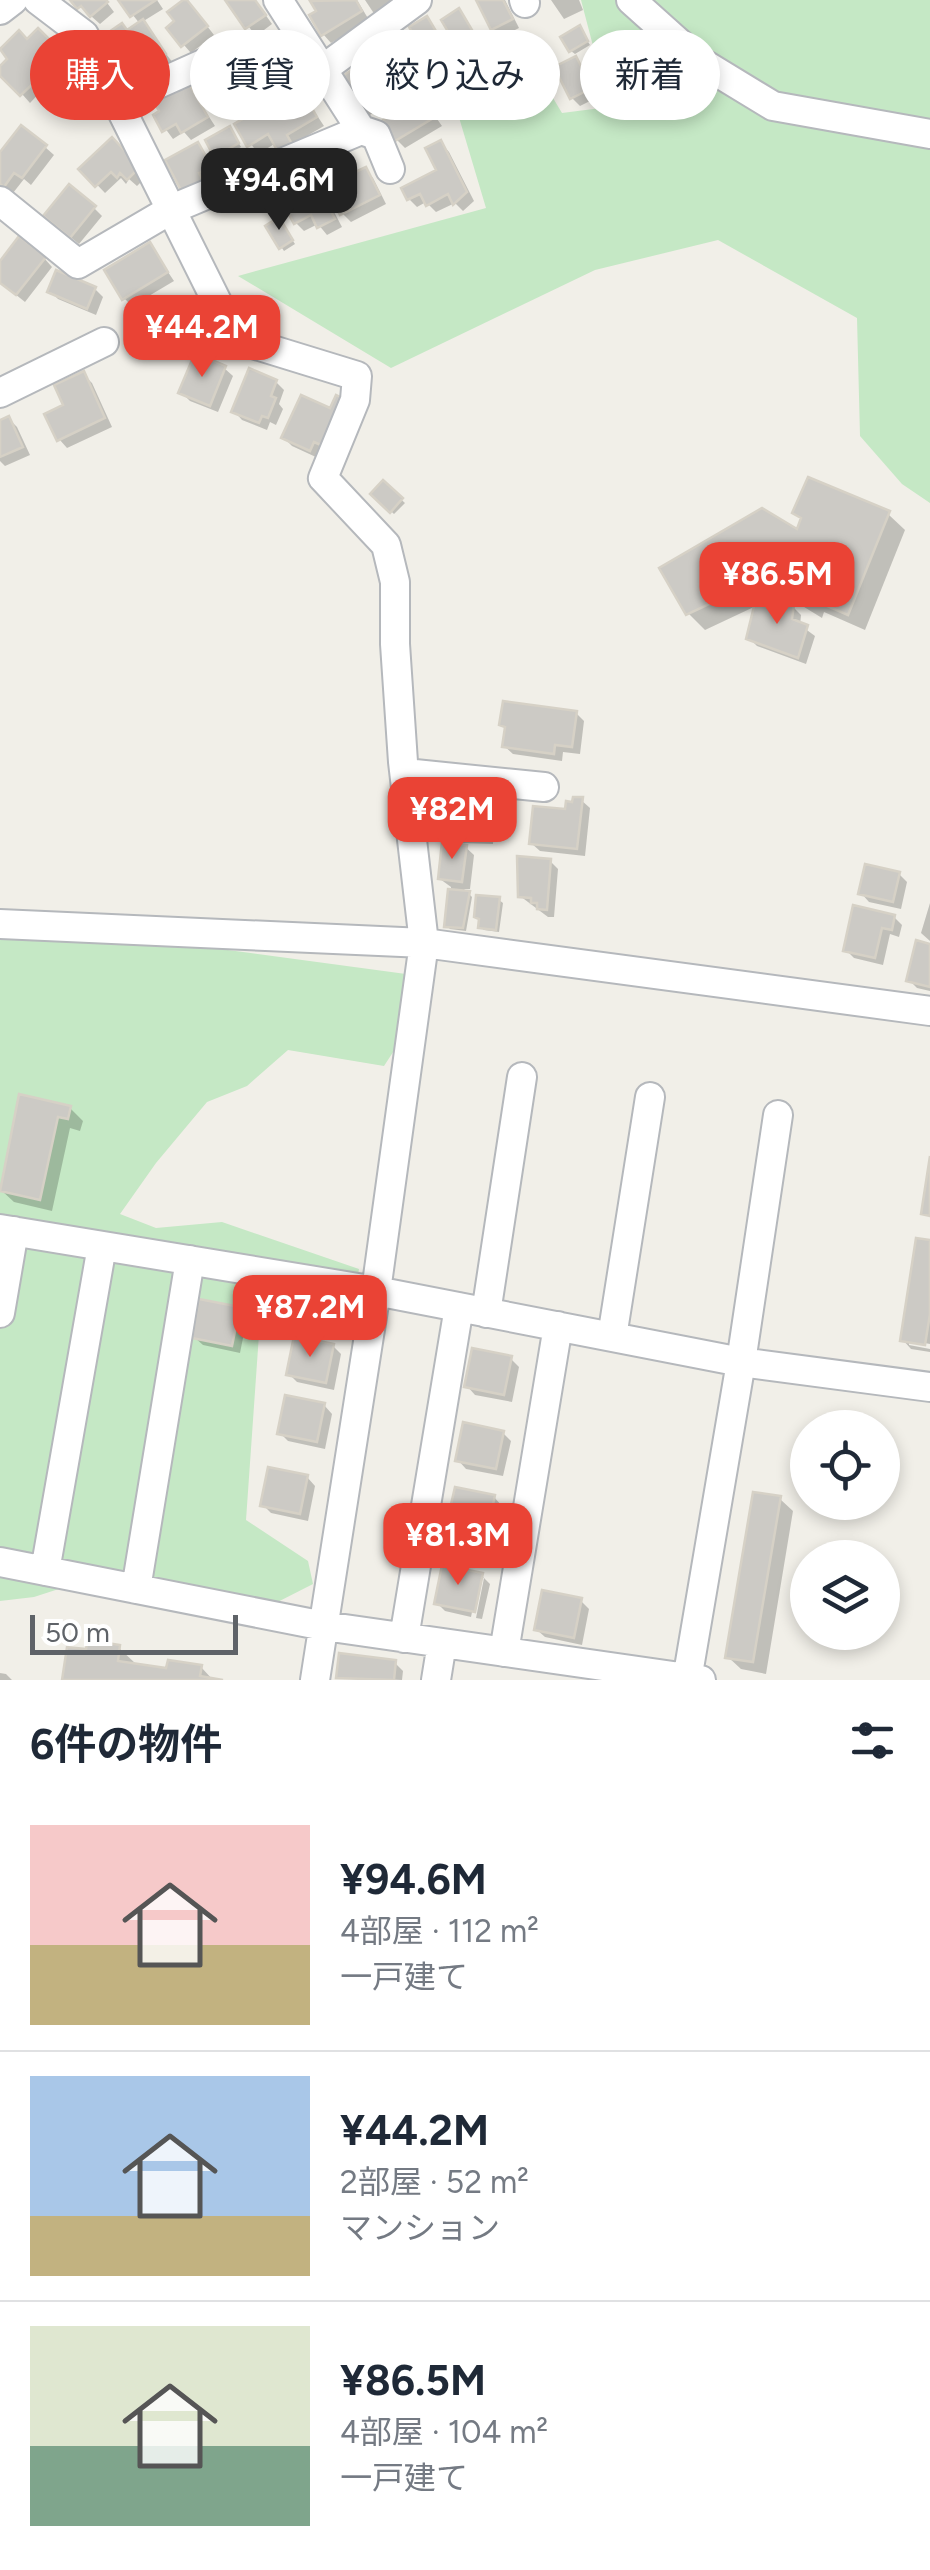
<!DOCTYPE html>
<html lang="ja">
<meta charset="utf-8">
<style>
body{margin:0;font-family:Figtree,"Noto Sans JP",sans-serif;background:#f6f6f7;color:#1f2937;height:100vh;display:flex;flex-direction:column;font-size:38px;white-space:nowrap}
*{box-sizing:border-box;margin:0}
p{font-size:32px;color:#747a83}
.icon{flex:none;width:55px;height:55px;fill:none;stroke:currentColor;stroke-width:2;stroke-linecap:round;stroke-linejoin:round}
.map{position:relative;height:1680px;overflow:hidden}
.details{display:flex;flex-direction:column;background:#fff;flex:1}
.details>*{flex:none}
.hud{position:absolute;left:30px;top:30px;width:870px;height:90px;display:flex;gap:20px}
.tools{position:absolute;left:790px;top:1410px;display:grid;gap:20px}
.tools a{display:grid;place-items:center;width:110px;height:110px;border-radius:50%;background:#fff;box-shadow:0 5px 15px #0003;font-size:50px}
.scale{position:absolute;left:30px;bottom:25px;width:208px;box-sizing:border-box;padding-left:10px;border:5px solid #5f6368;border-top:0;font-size:28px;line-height:35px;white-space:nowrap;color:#5f6368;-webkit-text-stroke:8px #fff;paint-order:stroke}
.price{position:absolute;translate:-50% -85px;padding:0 22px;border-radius:20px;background:#ea4335;color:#fff;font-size:32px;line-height:65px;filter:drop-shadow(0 2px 5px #0008)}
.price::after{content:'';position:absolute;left:50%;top:60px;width:30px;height:22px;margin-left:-15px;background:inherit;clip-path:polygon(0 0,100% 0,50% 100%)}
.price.active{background:#222;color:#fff}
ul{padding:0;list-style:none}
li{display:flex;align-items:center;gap:30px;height:250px;padding:0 30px}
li+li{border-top:2px solid #e0e1e3}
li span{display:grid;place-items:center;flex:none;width:280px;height:200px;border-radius:0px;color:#555}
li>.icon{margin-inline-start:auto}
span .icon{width:120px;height:120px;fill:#fffc;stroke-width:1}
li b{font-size:42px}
h2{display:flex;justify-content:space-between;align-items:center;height:120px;padding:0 30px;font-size:42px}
.chip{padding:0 35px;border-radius:45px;background:#fff;box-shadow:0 5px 15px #0003;font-size:35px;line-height:90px}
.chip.active{background:#ea4335;color:#fff}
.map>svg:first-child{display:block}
.green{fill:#c5e8c5}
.shadow{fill:#0003;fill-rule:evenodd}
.building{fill:#cccac5;stroke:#d6d1c6;stroke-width:2.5}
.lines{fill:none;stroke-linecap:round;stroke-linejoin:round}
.minor-casing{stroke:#b5b8bc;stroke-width:32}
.minor{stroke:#fff;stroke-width:28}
</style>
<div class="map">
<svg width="930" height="1680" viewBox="0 0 930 1680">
<rect width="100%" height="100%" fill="#f1efe8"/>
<path class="green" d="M581 0H930V503L902 484 860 436 857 318 718 240 595 270 391 368 238 276 486 208 455 104 520 43 562 113 609 107Z
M0 915 176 943 406 974 414 1020 384 1066 288 1050 247 1086 207 1102 156 1163 120 1214 156 1228 222 1222 359 1269 352 1311 260 1320 246 1520 308 1561 313 1584 256 1613 105 1574 34 1597 0 1601Z"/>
<path class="shadow" d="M73 0H105L114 12 100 24Z
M121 0H157L163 9 142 22 173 63 147 81 136 68 132 71 124 62 128 32 140 24Z
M228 0H255L272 24 256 36Z
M316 0H357L369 20 331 43 323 34 319 11 313 1Z
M365 0H390L398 13 375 15Z
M479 0H505L519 28 501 37 493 29Z
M551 0H579L583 10 564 19Z
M194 9 214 35 191 53 169 28Z
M462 15 479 45 465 53 462 50Z
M430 23 447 52 433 61 430 57Z
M38 32 62 56 41 77 24 60 21 63 45 87 30 103 0 69Z
M582 32 590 45 575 54 571 51Z
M260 51 267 58 285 54 293 62 298 83 276 88 277 97 265 100 257 91Z
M379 58 387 66 403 96 368 116 359 107Z
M576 59 584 67 598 97 580 106 572 98Z
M187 83 215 126 191 140 184 132 173 139 156 116Z
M293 93 306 108 308 106 316 114 324 126 293 144 298 153 276 143 258 154 238 125Z
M423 99 442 126 405 148 397 140Z
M233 133 241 147 220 159 216 156Z
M112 141 146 177 137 186 129 179 126 184 121 178 105 193 82 169Z
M441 143 449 152 474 201 463 211 455 203 436 212 426 202 417 207 409 199 440 171Z
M198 145 218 175 192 198Z
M45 147 54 155 31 185 24 179 13 193 0 183V156Z
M348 166 356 174 365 170 373 178 386 204 351 222 342 213Z
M301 180 307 187 315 183 323 191 342 227 327 235 318 224 304 231 296 223Z
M94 208 102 216 79 244 54 224Z
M282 224 295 244 284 251 268 227Z
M150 245 174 281 132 306 124 298Z
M44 258 52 267 25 302 0 282V265Z
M95 289 103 297 96 315 58 299 50 291Z
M224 368 233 376 218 412 190 401 181 392Z
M83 374 92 383 112 427 67 448 59 439 66 406Z
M276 382 284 390 279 404 283 409 276 425 270 422 267 430 242 420 234 411Z
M331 412 318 458 292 446 284 438Z
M9 419 17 427 30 455 5 466 0 461V423Z
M383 483 405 503 394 514 373 494Z
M888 514 905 530 865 630 824 612 822 618 783 594 772 599 793 607 801 615 800 625 815 636 806 664 757 646 749 638 756 606 705 630 688 613 798 533ZM771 599 769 610 757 606Z
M576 713 584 721 580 754 563 752 562 761 513 754 504 746 507 729 502 724Z
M459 794 465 799 481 800 489 808 488 821 494 826 493 844 461 843 474 855 470 889H464L472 897 466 931 450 929 447 926 451 887 440 879 444 842 434 833Z
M581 800 590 808 585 856 540 851 531 843Z
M550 861 558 869 554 917H548L520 896Z
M899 874 907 882 901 909 869 902 861 893Z
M499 900 503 903 499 932 484 930 480 927Z
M930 903V941L921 933Z
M894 917 902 925 899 937 890 934 883 965 854 958 846 950Z
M930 947V991L917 988 909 980Z
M21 1097 70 1108 83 1121 80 1131 70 1128 52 1211 14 1202 1 1190Z
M930 1243V1344L909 1340V1345L930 1349V1352L911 1349 903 1340Z
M239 1310 247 1318 240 1353 203 1345 194 1337Z
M333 1346 341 1354 334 1390 297 1382 289 1374Z
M511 1359 519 1367 512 1402 475 1395 467 1386Z
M324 1405 332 1414 325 1449 288 1441 280 1433Z
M503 1433 511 1441 503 1476 466 1469 458 1460Z
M307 1477 315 1486 308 1521 271 1513 263 1505Z
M494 1497 502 1506 495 1541 457 1533 449 1525Z
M780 1499 793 1511 766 1674 741 1669 728 1657Z
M481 1575 484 1578H479L471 1617 445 1611 437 1603Z
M484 1578 490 1584 482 1619 476 1618Z
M581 1601 589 1609 582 1645 545 1637 536 1629Z
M119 1648 136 1664 169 1671 201 1667 213 1680H64L88 1652Z
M395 1663 403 1671 402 1680 339 1677Z
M0 1673 6 1674 12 1680H0Z"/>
<path class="building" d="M70 0H106L108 2 90 17 81 6 77 9Z
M118 0H156L130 17Z
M183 0H187L208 26 181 47 166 28 174 21 167 12Z
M225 0H255L266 15 245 29Z
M356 0 362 11 321 36 309 15 316 11 310 1Z
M476 0H503L513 19 491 30Z
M459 8 478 40 460 52 441 20Z
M427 16 446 48 428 59 409 27Z
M143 19 166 54 137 74 127 60 122 64 103 36 122 23 127 30Z
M580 25 588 41 569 52 560 37Z
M38 28 56 46 32 70 39 78 20 96 0 76V66L7 59 0 49 19 30 27 39Z
M261 48 263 56 286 51 291 75 269 80 270 89 255 93 245 52Z
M379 55 396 87 357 109 340 77Z
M576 56 592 88 570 99 554 67Z
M187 80 208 117 181 133 176 124 162 132 153 115 159 111 153 100Z
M293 89 303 106 309 103 317 117 287 135 292 144 278 152 268 134 247 147 234 124Z
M423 96 435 117 395 141 383 120Z
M21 125 47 145 22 178 14 173 4 187 0 184V152Z
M230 126 239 143 214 157 205 140Z
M112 137 140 167 127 180 120 173 117 178 111 172 95 187 78 169Z
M441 140 467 192 453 205 448 194 426 206 420 194 407 200 401 188 436 170 425 148Z
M198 142 212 167 199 173 203 181 182 192 165 160Z
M348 163 353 173 366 167 380 195 340 215 321 177Z
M301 177 305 185 315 180 335 219 317 228 311 215 294 224 276 190Z
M69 184 96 206 70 238 43 216Z
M279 217 293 240 279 249 265 226Z
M19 236 46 257 16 295 0 283V261Z
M150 242 168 272 122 300 104 270Z
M56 270 96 287 87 309 47 292Z
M195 353 226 366 210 406 178 393Z
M249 368 277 380 271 396 276 398 268 418 262 416 259 423 231 412Z
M84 371 105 418 57 441 44 414 63 405 54 385Z
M301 395 330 408 336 395 344 399 323 446 314 442 310 451 281 438Z
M9 416 23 447 0 457V420Z
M808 477 890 511 848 615 807 597 806 604 765 578 686 615 659 568 762 508 797 529 801 518 792 513Z
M383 480 403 498 390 513 370 494Z
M769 596 794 605 792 619 808 625 798 658 746 639 755 602 767 607Z
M503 701 577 711 572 747 555 745 554 754 502 747 505 727 499 725Z
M433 790 460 791V796L482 798 481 815 487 816 486 837 431 834Z
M573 797H583L577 849 529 844 533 806 565 809 566 801 572 802Z
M442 842 467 845 462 882 438 879Z
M517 856 551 859 547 910 537 909V903H531V898L518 897Z
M865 864 900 872 893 902 858 894Z
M448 889 470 891 463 928 444 927Z
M476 895 500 897 496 930 478 928 479 919 474 917Z
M853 905 895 915 892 930 882 928 875 958 843 951Z
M916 940 930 944V987L906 981Z
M19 1094 71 1106 68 1119 58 1117 40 1200 0 1191Z
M930 1156V1216L921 1214Z
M916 1238 930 1240V1314L925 1345 900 1341Z
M199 1299 240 1307 232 1346 192 1338Z
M294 1336 334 1344 326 1383 286 1375Z
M472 1348 512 1356 504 1395 464 1387Z
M285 1395 325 1403 317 1442 277 1434Z
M463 1422 504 1431 496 1469 455 1461Z
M268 1467 308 1475 300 1514 260 1506Z
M455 1487 495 1495 487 1534 446 1526Z
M753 1492 781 1496 753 1662 725 1658Z
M442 1565 483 1573 475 1612 434 1604Z
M542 1590 582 1598 574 1638 534 1630Z
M88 1640 120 1645 118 1661 166 1668 168 1660 202 1665 200 1676 223 1680H62L67 1647 86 1649Z
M339 1653 396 1660 394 1680 336 1678Z"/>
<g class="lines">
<g class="minor-casing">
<path id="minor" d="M38 0 84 35 231 330 256 345 357 376 355 400 323 478 386 545 395 582V644L403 762 424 943 376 1291 315 1680
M524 0 525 3
M631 0 699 61 773 106 930 134
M0 10 13 0
M323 69 417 0
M118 102 216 58
M361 130 376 135 390 169
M0 201 78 264 172 209 361 130 278 0
M0 393 104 342
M405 773 544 787
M0 924 424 943 930 1011
M0 1229 376 1291 741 1362 930 1387
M0 1313 14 1231
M486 1313 522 1077
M612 1337 650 1097
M0 1562 324 1626 701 1680
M45 1571 102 1246
M136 1589 190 1260
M404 1638 459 1307
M504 1652 558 1326
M436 1680 442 1643
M687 1680 741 1362 778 1115"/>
</g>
<use href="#minor" class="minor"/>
</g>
</svg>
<div class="tools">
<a><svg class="icon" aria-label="locate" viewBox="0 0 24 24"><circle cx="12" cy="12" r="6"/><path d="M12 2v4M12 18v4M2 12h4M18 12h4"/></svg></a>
<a><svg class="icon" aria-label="layers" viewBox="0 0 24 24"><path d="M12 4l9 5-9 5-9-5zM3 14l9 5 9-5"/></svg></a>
</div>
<div class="scale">50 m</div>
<b class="price active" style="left:279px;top:233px">¥94.6M</b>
<b class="price" style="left:202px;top:380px">¥44.2M</b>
<b class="price" style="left:777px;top:627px">¥86.5M</b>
<b class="price" style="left:452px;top:862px">¥82M</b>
<b class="price" style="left:310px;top:1360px">¥87.2M</b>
<b class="price" style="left:458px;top:1588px">¥81.3M</b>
<div class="hud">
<a class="chip active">購入</a>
<a class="chip">賃貸</a>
<a class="chip">絞り込み</a>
<a class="chip">新着</a>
</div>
</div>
<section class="details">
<h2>6件の物件<svg class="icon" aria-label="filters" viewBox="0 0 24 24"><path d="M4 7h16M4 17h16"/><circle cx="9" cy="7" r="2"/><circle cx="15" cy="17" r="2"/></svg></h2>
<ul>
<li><span style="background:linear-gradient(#f6c9c9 60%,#c2b280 0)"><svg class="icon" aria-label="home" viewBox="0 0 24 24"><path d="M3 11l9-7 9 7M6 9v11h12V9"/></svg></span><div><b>¥94.6M</b><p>4部屋 · 112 m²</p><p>一戸建て</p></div></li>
<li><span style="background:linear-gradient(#a9c7e8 70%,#c2b280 0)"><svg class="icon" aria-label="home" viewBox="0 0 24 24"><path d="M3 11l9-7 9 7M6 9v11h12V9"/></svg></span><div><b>¥44.2M</b><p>2部屋 · 52 m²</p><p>マンション</p></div></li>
<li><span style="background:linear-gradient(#dfe7d0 60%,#7fa58c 0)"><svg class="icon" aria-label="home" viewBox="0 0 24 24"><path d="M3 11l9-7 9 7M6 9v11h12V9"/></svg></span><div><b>¥86.5M</b><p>4部屋 · 104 m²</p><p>一戸建て</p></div></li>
</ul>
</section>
